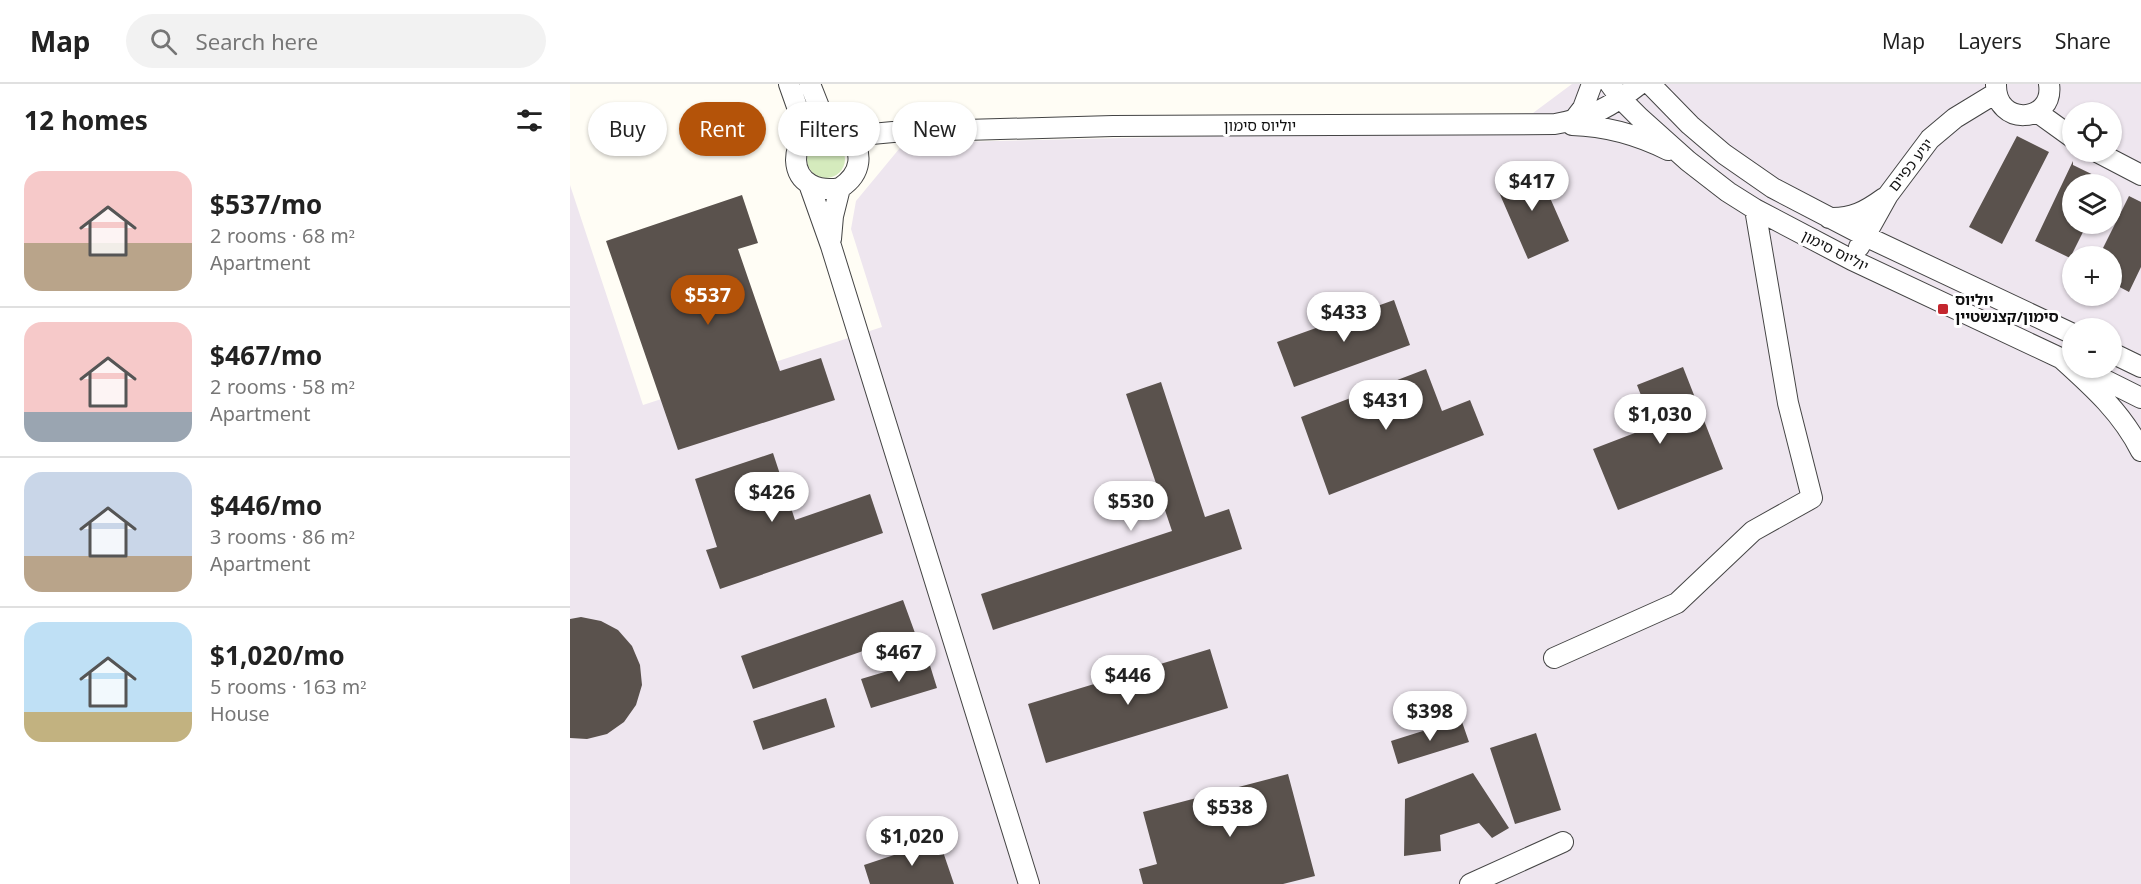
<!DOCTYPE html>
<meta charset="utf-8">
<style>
body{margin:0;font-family:Georgia,"Noto Sans Hebrew",serif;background:#f2f2f2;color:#222;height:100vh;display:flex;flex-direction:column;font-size:22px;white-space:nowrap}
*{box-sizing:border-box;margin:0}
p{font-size:20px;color:#767676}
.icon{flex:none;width:33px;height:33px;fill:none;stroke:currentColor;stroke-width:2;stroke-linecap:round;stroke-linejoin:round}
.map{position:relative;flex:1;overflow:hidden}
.sheet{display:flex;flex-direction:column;background:#fff;width:570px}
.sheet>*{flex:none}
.hud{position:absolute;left:18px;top:18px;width:570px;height:54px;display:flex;gap:12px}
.fabs{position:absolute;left:1492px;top:18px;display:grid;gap:12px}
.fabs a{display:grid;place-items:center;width:60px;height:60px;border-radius:50%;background:#fff;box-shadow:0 2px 4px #0004;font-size:30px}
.price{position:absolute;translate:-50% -51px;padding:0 14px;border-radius:21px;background:#fff;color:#222;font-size:20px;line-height:39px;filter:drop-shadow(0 2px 3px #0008)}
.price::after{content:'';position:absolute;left:50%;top:36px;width:18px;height:14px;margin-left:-9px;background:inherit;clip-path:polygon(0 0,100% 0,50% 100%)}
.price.active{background:#b45309;color:#fff}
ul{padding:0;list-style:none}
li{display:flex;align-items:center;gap:18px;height:150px;padding:0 24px}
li+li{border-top:2px solid #e0e0e0}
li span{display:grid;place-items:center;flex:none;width:168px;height:120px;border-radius:18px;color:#555}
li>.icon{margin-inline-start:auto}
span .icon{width:72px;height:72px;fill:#fffc;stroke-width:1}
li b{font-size:26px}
h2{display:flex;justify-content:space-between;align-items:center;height:72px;padding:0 24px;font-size:26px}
.pill{padding:0 21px;border-radius:27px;background:#fff;box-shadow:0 2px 4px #0004;font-size:21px;line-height:54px}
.pill.active{background:#b45309;color:#fff}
header{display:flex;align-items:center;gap:36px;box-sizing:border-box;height:84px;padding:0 30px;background:#fff;border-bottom:2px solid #e0e0e0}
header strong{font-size:28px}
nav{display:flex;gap:33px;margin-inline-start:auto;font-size:21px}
.search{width:420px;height:54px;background:#f2f2f2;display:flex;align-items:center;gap:15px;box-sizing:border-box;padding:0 21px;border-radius:33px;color:#767676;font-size:22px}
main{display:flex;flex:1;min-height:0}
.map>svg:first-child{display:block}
.industrial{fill:#eee6ef;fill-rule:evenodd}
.green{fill:#d5ebbd}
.building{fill:#5a524d}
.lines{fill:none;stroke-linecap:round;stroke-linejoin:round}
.minor-casing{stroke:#444;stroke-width:22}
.minor{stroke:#fff;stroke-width:20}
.poi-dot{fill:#c4262e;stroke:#fff;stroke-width:2}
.labels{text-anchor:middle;stroke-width:6;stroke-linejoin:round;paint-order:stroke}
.street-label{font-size:15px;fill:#111;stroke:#fff}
.poi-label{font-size:15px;font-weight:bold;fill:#111;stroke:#fff;text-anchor:start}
</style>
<header>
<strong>Map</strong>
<div class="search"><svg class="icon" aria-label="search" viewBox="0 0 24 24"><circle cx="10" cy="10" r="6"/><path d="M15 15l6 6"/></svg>Search here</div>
<nav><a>Map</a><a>Layers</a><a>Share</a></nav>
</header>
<main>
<section class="sheet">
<h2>12 homes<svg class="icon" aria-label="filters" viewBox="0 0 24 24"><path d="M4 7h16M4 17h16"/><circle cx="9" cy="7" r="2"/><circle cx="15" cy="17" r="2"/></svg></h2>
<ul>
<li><span style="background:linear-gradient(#f6c9c9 60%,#b9a48a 0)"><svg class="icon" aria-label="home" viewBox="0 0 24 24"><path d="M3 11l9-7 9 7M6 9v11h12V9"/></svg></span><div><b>$537/mo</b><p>2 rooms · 68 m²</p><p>Apartment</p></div></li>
<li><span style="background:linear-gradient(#f6c9c9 75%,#9aa5b1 0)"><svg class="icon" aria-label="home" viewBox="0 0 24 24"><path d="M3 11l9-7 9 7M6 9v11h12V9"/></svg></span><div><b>$467/mo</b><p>2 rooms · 58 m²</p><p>Apartment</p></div></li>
<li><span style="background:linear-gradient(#c9d6e8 70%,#b9a48a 0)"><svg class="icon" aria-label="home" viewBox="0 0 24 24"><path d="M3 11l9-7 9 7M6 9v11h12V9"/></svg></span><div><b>$446/mo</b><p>3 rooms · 86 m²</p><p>Apartment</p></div></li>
<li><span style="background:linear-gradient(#bfe0f5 75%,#c2b280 0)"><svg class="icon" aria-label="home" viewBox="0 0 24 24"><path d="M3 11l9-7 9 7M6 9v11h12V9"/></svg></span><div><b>$1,020/mo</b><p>5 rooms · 163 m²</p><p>House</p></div></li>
</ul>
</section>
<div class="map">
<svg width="1571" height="800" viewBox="0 0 1571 800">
<rect width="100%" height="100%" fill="#fffdf5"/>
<path class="industrial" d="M1002 0H1571V800H0V101L73 321 312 243 281 145 286 117 334 59 729 50 840 36 963 29ZM1503 28H1542V68H1503ZM1503 100H1542V140H1503ZM1503 172H1542V212H1503ZM1503 244H1542V284H1503Z"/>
<path class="green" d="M237 75a19 19 0 1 1 38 0a19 19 0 1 1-38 0Z"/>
<path class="building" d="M1447 52 1479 68 1432 160 1399 143Z
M1503 77V81L1542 100H1503V140H1517L1500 174 1465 157Z
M966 82 999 157 958 175 925 99Z
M172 111 188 159 168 165 210 287 251 274 265 316 108 366 36 157Z
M1559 112 1571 118V183L1559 208 1542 199V172H1529Z
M824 216 840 261 724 303 707 258Z
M1113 283 1153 385 1048 426 1023 365 1083 342 1067 301Z
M856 285 872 327 900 316 914 351 759 411 731 333Z
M591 298 635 433 659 425 672 465 423 546 411 510 602 447 556 310Z
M203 369 225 436 300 410 313 449 150 505 136 466 147 463 125 395Z
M333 516 345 549 183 605 171 572Z
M11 533 31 537 48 546 62 562 70 581 72 601 66 621 54 638 37 650 17 655 0 654V535Z
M640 565 658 624 476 679 458 620Z
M358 575 367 604 301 624 291 595Z
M256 614 265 643 193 666 183 637Z
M891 635 899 658 828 680 821 657Z
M966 649 991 726 945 740 920 664Z
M903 689 939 744 922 754 909 739 870 751 871 767 834 772 835 715Z
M718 690 745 792 713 800H573L569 785 587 780 573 728Z
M369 756 384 800H300L294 781Z"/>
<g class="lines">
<g class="minor-casing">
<path id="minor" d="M219 0 237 51
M240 0 257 43
M1040 0 1051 15 1070 34 1118 77 1158 108 1185 125 1282 176 1503 280
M1080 0 1120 41 1154 70 1203 104 1295 152 1503 250
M1426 0C1425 44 1485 39 1479 0
M1467 28 1503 54
M1003 37 1013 24 1022 0
M1002 41C1036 42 1068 51 1098 66
M280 52 323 48 543 42 985 40C1021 34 1042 22 1070 0
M1527 68 1571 91
M239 100 261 162 459 800
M1259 134C1282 135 1296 127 1314 114
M261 155 263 132 270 104C317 73 263 19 234 54 229 60 226 68 226 76 227 100 249 108 270 104
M1289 163 1318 111 1360 55 1385 34 1426 9
M1542 269 1571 283
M1492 275C1523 303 1552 329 1571 367
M1511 284 1571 314
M984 574 1107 519 1183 447 1242 414 1218 319 1185 125
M900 800 993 758"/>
</g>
<use href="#minor" class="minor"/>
</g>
<rect class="poi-dot" x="1367" y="219" width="12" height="12" rx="3"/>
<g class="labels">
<g class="street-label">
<text x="690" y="47">יוליוס סימון</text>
<text transform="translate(1341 81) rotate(-52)" y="5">יגיע כפיים</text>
<text transform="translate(1265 167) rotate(27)" y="5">יוליוס סימון</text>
</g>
<g class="poi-label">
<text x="1385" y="221">יוליוס<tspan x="1385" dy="17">סימון/קצנשטיין</tspan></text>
</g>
</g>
</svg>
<div class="fabs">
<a><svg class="icon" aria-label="locate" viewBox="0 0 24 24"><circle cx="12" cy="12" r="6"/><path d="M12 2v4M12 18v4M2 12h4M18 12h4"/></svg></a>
<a><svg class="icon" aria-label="layers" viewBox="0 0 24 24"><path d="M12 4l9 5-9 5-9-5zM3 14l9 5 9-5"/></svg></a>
<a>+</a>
<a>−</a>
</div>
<b class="price" style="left:962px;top:128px">$417</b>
<b class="price active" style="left:138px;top:242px">$537</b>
<b class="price" style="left:774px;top:259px">$433</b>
<b class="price" style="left:816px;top:347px">$431</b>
<b class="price" style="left:1090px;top:361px">$1,030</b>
<b class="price" style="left:202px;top:439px">$426</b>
<b class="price" style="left:561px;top:448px">$530</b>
<b class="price" style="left:329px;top:599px">$467</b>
<b class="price" style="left:558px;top:622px">$446</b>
<b class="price" style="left:860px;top:658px">$398</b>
<b class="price" style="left:660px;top:754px">$538</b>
<b class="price" style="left:342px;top:783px">$1,020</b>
<div class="hud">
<a class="pill">Buy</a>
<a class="pill active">Rent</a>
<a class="pill">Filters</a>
<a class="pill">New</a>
</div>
</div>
</main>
